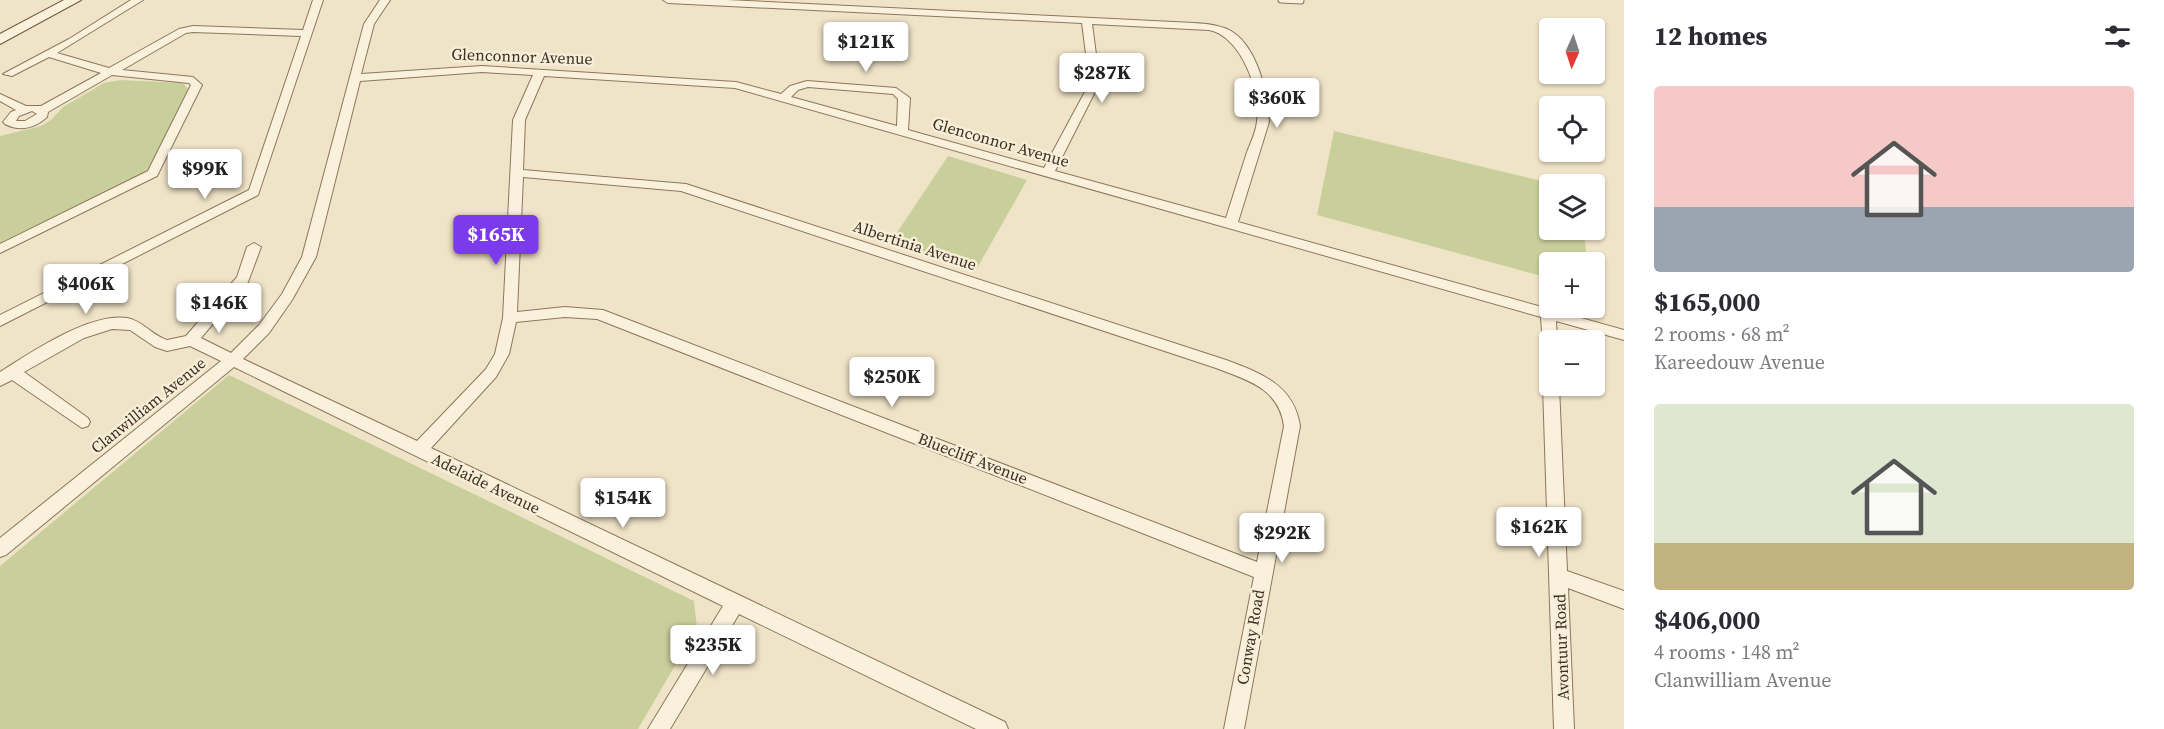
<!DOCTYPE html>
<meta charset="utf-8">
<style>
body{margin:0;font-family:"Source Serif 4",serif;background:#f2f2f3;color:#2b2b33;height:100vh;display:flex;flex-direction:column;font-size:22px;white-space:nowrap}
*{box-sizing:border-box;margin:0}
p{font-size:20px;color:#7c7c81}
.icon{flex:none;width:33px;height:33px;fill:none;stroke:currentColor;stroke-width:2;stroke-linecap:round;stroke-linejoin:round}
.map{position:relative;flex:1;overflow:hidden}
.details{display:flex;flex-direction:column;background:#fff;width:540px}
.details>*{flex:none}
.needle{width:39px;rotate:183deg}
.controls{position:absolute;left:1539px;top:18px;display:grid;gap:12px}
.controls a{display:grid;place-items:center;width:66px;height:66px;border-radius:6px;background:#fff;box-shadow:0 2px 4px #0004;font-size:30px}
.price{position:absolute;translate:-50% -51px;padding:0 14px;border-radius:6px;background:#fff;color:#222;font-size:20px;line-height:39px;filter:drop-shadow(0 2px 3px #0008)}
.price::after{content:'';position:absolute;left:50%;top:36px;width:18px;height:14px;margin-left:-9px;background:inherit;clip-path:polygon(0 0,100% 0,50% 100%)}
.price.active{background:#7c3aed;color:#fff}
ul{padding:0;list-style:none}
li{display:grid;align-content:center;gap:12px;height:318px;padding:0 30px}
li span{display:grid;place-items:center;height:186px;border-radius:6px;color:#555}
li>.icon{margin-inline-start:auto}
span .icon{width:108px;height:108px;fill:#fffc;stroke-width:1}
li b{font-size:26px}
h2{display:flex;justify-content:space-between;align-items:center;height:72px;padding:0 30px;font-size:26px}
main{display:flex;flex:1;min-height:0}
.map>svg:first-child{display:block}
.green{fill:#c9cf9b}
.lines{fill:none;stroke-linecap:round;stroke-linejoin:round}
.lane-casing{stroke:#8d765c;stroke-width:7}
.street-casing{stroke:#8d765c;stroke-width:2}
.secondary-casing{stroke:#6f573f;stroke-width:2}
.lane{stroke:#faf1dc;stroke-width:5}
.street{fill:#faf1dc;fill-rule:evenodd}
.secondary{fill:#faf1dc;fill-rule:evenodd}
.labels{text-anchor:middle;stroke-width:5;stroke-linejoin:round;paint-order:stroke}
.street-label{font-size:16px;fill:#3d2e20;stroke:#f7eed8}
</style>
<main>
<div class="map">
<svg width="1624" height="729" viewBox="0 0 1624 729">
<rect width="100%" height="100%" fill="#f0e4c8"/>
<path class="green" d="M121 80 183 83 188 89 152 164 145 172 126 185 0 244V136L41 126 51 120 63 107 104 83Z
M1334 131 1554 184H1550V230H1584L1587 262H1550L1549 278 1317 215Z
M948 156 1027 180 976 270 890 243Z
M229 375 694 601 697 628 638 729H0V566Z"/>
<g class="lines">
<g class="lane-casing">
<path id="lane" d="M1281 0 1301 1"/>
</g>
<g class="street-casing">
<path id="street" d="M131 0H143L57 53 109 68 179 29 193 26 303 30 313 0H323L258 195 0 326V315L249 190 301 36 193 32 186 33 122 70 193 77 202 85 157 176 0 253V244L148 171 191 85 189 83 112 75 48 112 47 117C35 128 20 132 5 124L3 122 11 112 16 110 0 101V94L26 106H41L101 73 49 57 12 76 3 74 69 39ZM32 111 37 114 25 121H16L19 116Z
M380 0H390L374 24 361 74 482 66 736 82 781 94 790 86 807 81 896 88 910 98 908 130 1044 168 1087 88 1089 77 1082 23 668 3 663 0H727L1194 23C1207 24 1223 25 1234 33 1258 50 1268 94 1269 122L1238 222 1624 330V340L1556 321 1557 340H1550V351L1543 346 1541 317 735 88 544 76 525 120 523 170 686 184 1226 360C1261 373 1294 385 1300 426L1244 729H1224L1254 577 597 319 565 317 516 322 509 354 496 377 431 448 1005 722 1008 729H976L739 614 670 729H648L723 606 234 367 6 555 0 557V538L221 361 190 346 167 351 155 347 130 330 112 329 84 338 24 372 88 418 90 422 88 426 82 428 12 380 0 386V372C30 353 90 312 127 318 143 321 152 335 167 340L186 336 237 277 247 247 254 243 261 247 248 282 201 338 231 353 259 325 282 294 302 257 364 24ZM1092 24 1209 30C1241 36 1261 91 1257 121 1256 132 1251 142 1247 152 1240 174 1233 196 1226 218L1055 171 1097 88 1099 77ZM482 72 533 75 513 120 503 318 495 354 486 369 417 441 243 359 269 333 292 300 316 257 360 81ZM808 87 893 94 898 99 897 126 791 97 798 90ZM523 177 681 191 1216 368C1247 380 1279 388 1284 426L1257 562 603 310 565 307 517 312Z
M1550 381V386H1559L1567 571 1624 591V609L1568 588 1574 729H1554L1543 386Z"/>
</g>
<g class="secondary-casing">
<path id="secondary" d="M64 0H81L0 44V34Z"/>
</g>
<use href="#lane" class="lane"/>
<use href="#street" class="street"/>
<use href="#secondary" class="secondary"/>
</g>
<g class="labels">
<g class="street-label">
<text transform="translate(522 56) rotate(2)" y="6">Glenconnor Avenue</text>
<text transform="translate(1001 142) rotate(16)" y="6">Glenconnor Avenue</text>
<text transform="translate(915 245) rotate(18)" y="6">Albertinia Avenue</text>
<text transform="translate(148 405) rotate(-39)" y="6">Clanwilliam Avenue</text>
<text transform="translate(973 458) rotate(21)" y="6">Bluecliff Avenue</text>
<text transform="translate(486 483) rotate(26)" y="6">Adelaide Avenue</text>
<text transform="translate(1250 637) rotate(-80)" y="6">Conway Road</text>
<text transform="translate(1561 647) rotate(-92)" y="6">Avontuur Road</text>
</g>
</g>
</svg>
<div class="controls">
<a><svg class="needle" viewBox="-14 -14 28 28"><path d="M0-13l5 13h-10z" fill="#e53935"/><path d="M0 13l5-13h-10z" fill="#7c7c81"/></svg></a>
<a><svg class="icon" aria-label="locate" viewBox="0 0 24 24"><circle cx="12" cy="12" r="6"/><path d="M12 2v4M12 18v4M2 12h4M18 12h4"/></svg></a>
<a><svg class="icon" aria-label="layers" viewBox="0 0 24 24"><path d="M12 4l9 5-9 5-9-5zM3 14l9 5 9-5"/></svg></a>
<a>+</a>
<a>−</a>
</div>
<b class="price" style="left:866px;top:73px">$121K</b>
<b class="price" style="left:1102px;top:104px">$287K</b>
<b class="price" style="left:1277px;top:129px">$360K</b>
<b class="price" style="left:205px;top:200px">$99K</b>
<b class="price active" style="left:496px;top:266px">$165K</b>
<b class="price" style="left:86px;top:315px">$406K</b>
<b class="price" style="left:219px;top:334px">$146K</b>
<b class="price" style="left:892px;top:408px">$250K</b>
<b class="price" style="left:623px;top:529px">$154K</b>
<b class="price" style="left:1539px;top:558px">$162K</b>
<b class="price" style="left:1282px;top:564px">$292K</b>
<b class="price" style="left:713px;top:676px">$235K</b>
</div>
<section class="details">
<h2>12 homes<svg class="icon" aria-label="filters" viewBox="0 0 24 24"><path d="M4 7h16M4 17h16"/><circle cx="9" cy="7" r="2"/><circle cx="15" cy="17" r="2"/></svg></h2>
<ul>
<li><span style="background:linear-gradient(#f6c9c9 65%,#9aa5b1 0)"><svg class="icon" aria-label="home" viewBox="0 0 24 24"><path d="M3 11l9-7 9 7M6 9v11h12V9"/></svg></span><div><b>$165,000</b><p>2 rooms · 68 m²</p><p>Kareedouw Avenue</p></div></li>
<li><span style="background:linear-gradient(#dfe7d0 75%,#c2b280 0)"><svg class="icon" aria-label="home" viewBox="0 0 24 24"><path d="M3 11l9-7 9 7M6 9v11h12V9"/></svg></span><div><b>$406,000</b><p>4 rooms · 148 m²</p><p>Clanwilliam Avenue</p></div></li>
</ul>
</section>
</main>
